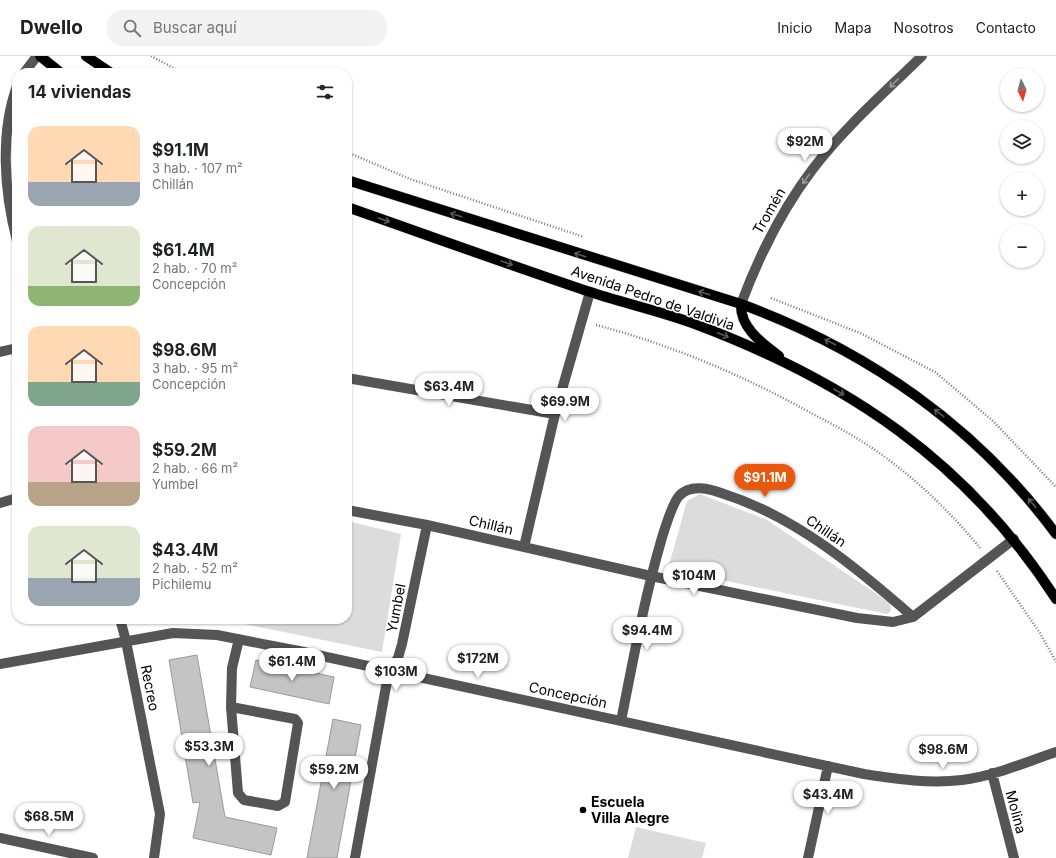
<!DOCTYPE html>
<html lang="es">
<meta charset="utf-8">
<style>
body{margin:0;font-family:Inter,sans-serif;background:#f2f2f2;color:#202124;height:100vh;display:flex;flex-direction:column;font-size:15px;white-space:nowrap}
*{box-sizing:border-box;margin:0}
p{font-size:13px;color:#757577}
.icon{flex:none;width:22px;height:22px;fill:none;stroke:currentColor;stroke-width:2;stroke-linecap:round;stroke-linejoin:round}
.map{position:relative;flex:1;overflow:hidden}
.drawer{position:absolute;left:12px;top:12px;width:340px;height:556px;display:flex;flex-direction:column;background:#fff;border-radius:16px;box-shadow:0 1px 3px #0004}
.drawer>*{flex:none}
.needle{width:26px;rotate:175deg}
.controls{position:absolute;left:1000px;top:12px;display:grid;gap:8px}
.controls a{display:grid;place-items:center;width:44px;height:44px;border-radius:50%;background:#fff;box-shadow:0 1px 3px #0004;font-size:20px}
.price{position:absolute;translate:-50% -34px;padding:0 9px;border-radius:14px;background:#fff;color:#222;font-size:13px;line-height:26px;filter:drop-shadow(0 1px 2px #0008)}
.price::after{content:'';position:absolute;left:50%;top:24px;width:12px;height:9px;margin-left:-6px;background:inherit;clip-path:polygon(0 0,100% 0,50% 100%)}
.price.current{background:#ea580c;color:#fff}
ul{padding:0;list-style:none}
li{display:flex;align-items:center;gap:12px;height:100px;padding:0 16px}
li span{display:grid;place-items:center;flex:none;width:112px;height:80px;border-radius:12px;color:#555}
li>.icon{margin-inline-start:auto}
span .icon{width:48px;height:48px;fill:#fffc;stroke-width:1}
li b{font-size:17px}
h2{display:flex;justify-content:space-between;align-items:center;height:48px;padding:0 16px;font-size:17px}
header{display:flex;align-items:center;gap:24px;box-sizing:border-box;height:56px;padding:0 20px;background:#fff;border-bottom:1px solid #e0e0e0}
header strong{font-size:19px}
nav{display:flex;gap:22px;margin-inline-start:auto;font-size:14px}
.search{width:280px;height:36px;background:#f2f2f2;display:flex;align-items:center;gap:10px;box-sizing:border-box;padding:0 14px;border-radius:16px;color:#757577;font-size:15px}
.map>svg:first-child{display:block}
.green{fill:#dcdcdc}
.building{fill:#c4c4c4;stroke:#999}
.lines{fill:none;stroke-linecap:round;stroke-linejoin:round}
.major-casing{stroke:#dbdbdb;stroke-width:11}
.path{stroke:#777;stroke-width:2.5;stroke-dasharray:1 2;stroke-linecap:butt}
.minor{stroke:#555;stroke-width:10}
.major{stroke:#000;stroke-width:10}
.oneway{stroke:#999}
.oneway2{stroke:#595959}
.poi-dot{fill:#000;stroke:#fff;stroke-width:1.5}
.labels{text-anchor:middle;stroke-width:3;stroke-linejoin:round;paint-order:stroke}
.street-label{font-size:14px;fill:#000;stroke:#fff}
.poi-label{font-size:14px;font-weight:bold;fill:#000;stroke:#fff;text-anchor:start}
</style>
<header>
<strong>Dwello</strong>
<div class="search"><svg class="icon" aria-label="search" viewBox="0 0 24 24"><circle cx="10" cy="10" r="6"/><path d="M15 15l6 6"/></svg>Buscar aquí</div>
<nav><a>Inicio</a><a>Mapa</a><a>Nosotros</a><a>Contacto</a></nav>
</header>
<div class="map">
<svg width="1056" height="802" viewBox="0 0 1056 802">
<rect width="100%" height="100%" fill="#fff"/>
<path class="green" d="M700 438 767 464 890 547 891 555 887 558 668 513 687 445Z
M347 465 401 478 382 596 220 563H347Z
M636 771 706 787 702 802H628Z"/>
<path class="building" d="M197 599 225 761 277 772 271 799 193 782 200 746 193 747 169 604Z
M256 604 334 621 329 648 250 631Z
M333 663 361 669 337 802H307Z"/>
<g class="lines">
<g class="major-casing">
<path id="major" d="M40 0 61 17
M86 0 111 17
M347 124 741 248C867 294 976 370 1056 478
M347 151C427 179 507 208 587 235 623 247 660 255 695 268 847 325 967 405 1056 543
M741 248C740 272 762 287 779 300"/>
</g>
<path class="path" d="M151 0 183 17
M347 96 410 123 584 181
M771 242 860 277 935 316 993 365 1056 431
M596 269C668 288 735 316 800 351 823 364 847 375 869 390 911 418 948 453 980 492
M997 515 1040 577 1056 606"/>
<path class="minor" d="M24 17 37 0
M17 30C0 77 4 135 17 185
M741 248C759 200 781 155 812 114 844 72 884 37 922 0
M0 296 17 292
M347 322 555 358
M0 447 17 442
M347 454 427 469 651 520 857 562 893 566 913 561 1014 483
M524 491 555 358 590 236
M120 563 126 585 160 758 154 802
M0 608 173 577 217 579 299 595 864 718C897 723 929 728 962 724 994 720 1026 706 1056 696
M231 651 295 663 298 667 285 746 278 750 244 744 238 737 231 651 232 612 239 583
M621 665C633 605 644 544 661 485 664 475 672 448 679 440 691 427 710 433 724 438 796 461 857 512 913 561
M992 717 1014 802
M0 782 93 802
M355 802 389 614 398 602 402 588 427 469
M808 802 828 710"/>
<use href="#major" class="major"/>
</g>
<defs><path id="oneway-shaft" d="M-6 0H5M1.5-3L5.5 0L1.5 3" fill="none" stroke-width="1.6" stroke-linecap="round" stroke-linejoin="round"/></defs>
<g class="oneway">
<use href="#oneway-shaft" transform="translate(894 27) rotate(135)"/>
<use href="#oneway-shaft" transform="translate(806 123) rotate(125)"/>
</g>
<g class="oneway2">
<use href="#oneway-shaft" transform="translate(456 159) rotate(-162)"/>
<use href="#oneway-shaft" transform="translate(384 164) rotate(19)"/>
<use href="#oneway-shaft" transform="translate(580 199) rotate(-162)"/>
<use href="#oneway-shaft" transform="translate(507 207) rotate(19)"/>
<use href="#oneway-shaft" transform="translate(704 237) rotate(-163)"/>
<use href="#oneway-shaft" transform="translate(723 279) rotate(22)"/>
<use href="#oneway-shaft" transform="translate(830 286) rotate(-152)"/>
<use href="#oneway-shaft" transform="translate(839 336) rotate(30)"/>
<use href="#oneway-shaft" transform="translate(939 357) rotate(-142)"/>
<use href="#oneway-shaft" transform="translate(1032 447) rotate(-130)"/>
</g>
<circle class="poi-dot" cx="583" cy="754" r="4"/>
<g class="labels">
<g class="street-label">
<text transform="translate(769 155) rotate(-60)" y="5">Tromén</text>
<text transform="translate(653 242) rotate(19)" y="5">Avenida Pedro de Valdivia</text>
<text transform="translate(491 469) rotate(13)" y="5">Chillán</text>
<text transform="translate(826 475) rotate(34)" y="5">Chillán</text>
<text transform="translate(396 552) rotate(-79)" y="5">Yumbel</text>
<text transform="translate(150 632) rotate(79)" y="5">Recreo</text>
<text transform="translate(568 639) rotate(12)" y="5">Concepción</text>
<text transform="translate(1016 756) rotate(75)" y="5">Molina</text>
</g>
<g class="poi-label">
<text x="591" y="751">Escuela<tspan x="591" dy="16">Villa Alegre</tspan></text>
</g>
</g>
</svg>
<div class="controls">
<a><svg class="needle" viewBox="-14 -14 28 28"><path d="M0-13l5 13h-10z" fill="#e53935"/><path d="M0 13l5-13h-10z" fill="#757577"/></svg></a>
<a><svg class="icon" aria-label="layers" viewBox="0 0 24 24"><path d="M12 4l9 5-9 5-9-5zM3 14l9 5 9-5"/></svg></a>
<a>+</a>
<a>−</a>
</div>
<b class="price" style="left:805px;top:106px">$92M</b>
<b class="price" style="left:449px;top:351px">$63.4M</b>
<b class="price" style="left:565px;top:366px">$69.9M</b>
<b class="price current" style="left:765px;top:442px">$91.1M</b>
<b class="price" style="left:694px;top:540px">$104M</b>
<b class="price" style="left:647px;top:595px">$94.4M</b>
<b class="price" style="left:478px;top:623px">$172M</b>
<b class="price" style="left:292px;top:626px">$61.4M</b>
<b class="price" style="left:396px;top:636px">$103M</b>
<b class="price" style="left:209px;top:711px">$53.3M</b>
<b class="price" style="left:943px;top:714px">$98.6M</b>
<b class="price" style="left:334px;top:734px">$59.2M</b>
<b class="price" style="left:828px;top:759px">$43.4M</b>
<b class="price" style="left:49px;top:781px">$68.5M</b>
<section class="drawer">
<h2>14 viviendas<svg class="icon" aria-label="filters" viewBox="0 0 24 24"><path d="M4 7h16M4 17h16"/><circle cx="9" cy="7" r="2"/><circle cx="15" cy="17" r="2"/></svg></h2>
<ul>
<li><span style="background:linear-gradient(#ffd9b3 70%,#9aa5b1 0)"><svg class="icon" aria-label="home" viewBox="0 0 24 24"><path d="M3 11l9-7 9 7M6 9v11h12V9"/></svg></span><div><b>$91.1M</b><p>3 hab. · 107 m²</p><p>Chillán</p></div></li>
<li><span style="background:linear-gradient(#dfe7d0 75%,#8fb573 0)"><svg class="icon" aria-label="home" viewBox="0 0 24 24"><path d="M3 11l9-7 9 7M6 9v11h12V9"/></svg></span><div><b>$61.4M</b><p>2 hab. · 70 m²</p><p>Concepción</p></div></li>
<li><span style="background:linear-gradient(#ffd9b3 70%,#7fa58c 0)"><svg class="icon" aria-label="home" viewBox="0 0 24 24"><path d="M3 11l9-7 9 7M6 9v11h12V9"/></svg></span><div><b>$98.6M</b><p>3 hab. · 95 m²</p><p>Concepción</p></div></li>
<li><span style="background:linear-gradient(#f6c9c9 70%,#b9a48a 0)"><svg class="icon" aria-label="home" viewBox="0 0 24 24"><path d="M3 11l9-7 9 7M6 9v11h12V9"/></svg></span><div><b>$59.2M</b><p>2 hab. · 66 m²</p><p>Yumbel</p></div></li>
<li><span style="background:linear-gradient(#dfe7d0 65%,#9aa5b1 0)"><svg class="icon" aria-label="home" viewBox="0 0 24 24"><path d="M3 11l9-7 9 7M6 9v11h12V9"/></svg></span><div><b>$43.4M</b><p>2 hab. · 52 m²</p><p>Pichilemu</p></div></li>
</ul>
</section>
</div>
